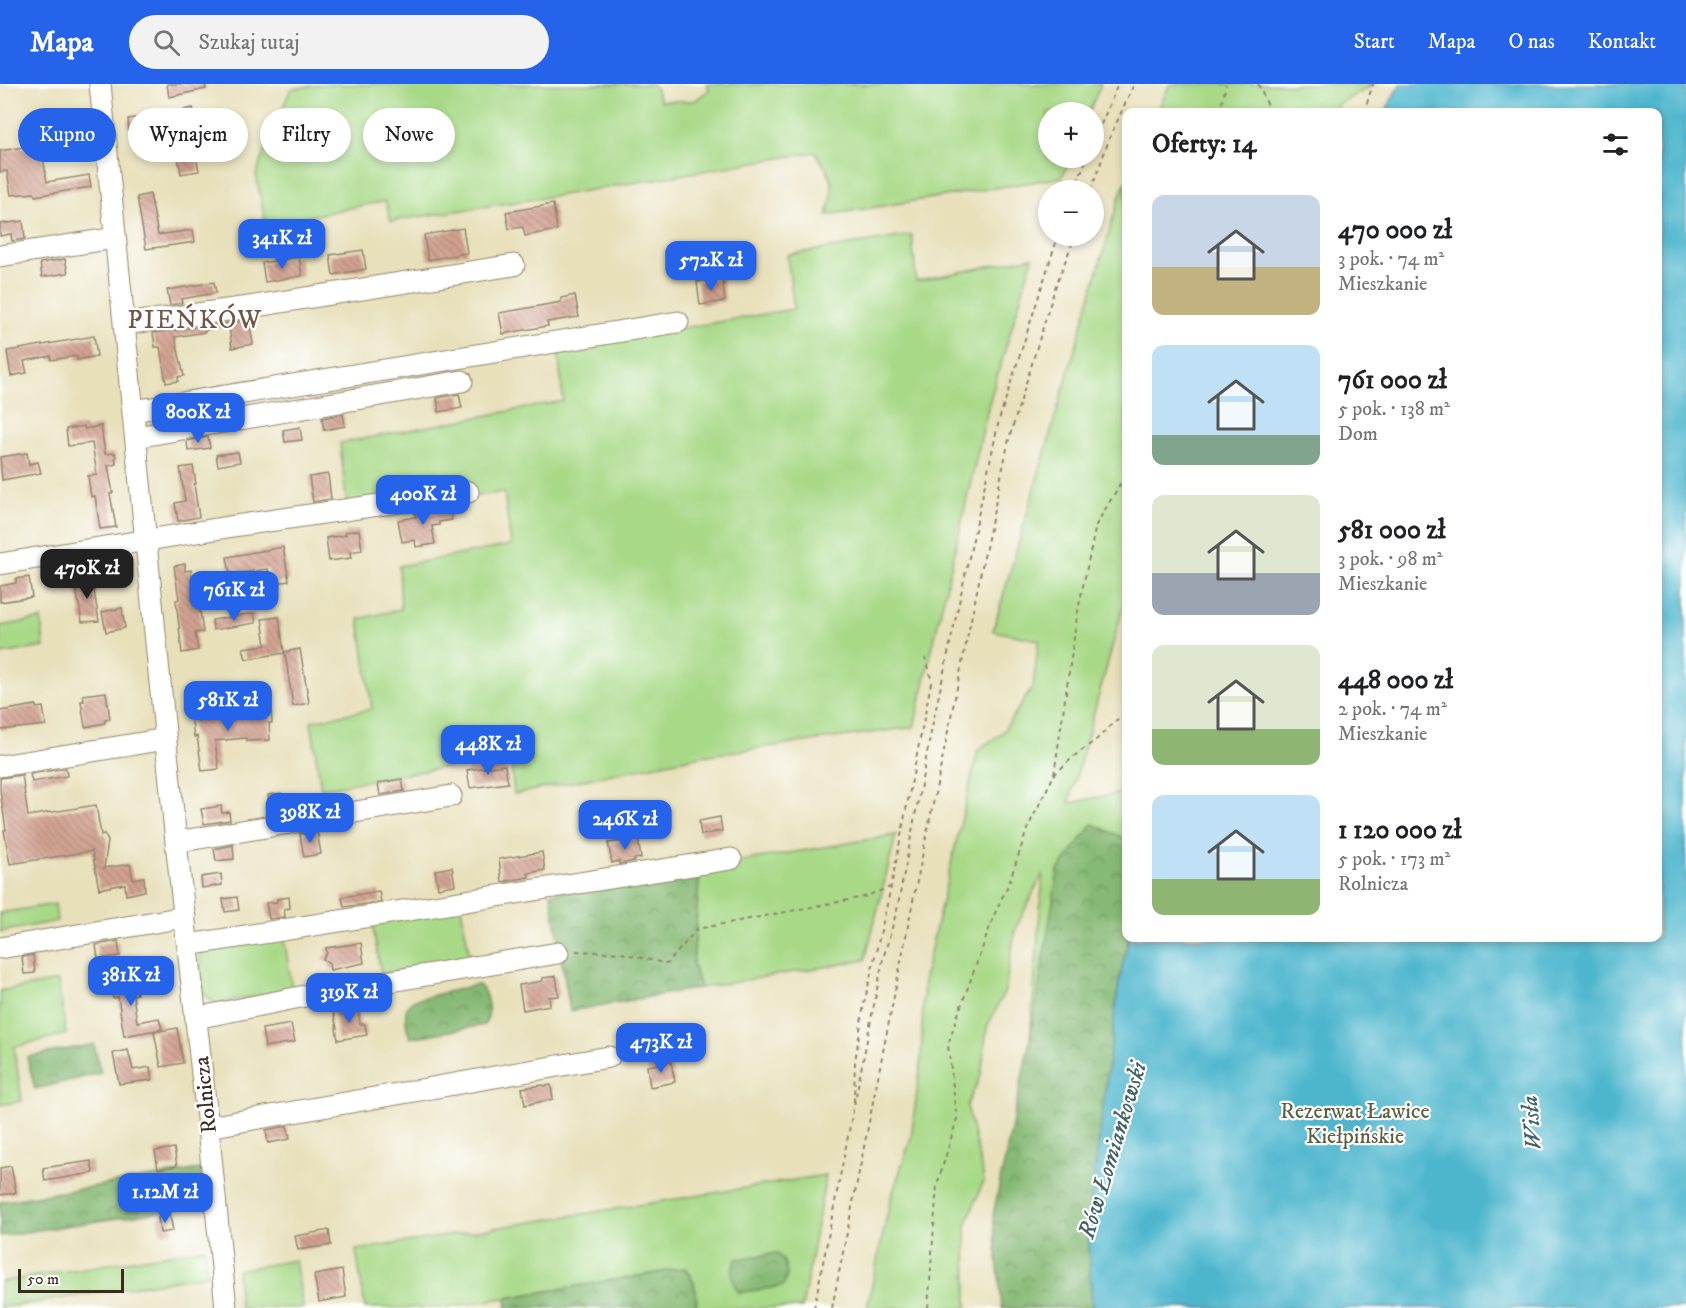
<!DOCTYPE html>
<html lang="pl">
<meta charset="utf-8">
<style>
body{margin:0;font-family:"IM FELL DW Pica",serif;background:#f2f2f2;color:#202124;height:100vh;display:flex;flex-direction:column;font-size:22px;white-space:nowrap}
*{box-sizing:border-box;margin:0}
p{font-size:20px;color:#757577}
.icon{flex:none;width:33px;height:33px;fill:none;stroke:currentColor;stroke-width:2;stroke-linecap:round;stroke-linejoin:round}
.map{position:relative;flex:1;overflow:hidden}
.side{position:absolute;left:1122px;top:24px;width:540px;height:834px;display:flex;flex-direction:column;background:#fff;border-radius:12px;box-shadow:0 3px 9px #0003}
.side>*{flex:none}
.hud{position:absolute;left:18px;top:24px;width:570px;height:54px;display:flex;gap:12px}
.buttons{position:absolute;left:1038px;top:18px;display:grid;gap:12px}
.buttons a{display:grid;place-items:center;width:66px;height:66px;border-radius:50%;background:#fff;box-shadow:0 3px 9px #0003;font-size:30px}
.scale{position:absolute;left:18px;bottom:15px;width:106px;box-sizing:border-box;padding-left:6px;border:3px solid #3b2a1e;border-top:0;font-size:16px;line-height:21px;white-space:nowrap;color:#3b2a1e;-webkit-text-stroke:4px #fff;paint-order:stroke}
.price{position:absolute;translate:-50% -51px;padding:0 14px;border-radius:12px;background:#2563eb;color:#fff;font-size:20px;line-height:39px;filter:drop-shadow(0 2px 3px #0008)}
.price::after{content:'';position:absolute;left:50%;top:36px;width:18px;height:14px;margin-left:-9px;background:inherit;clip-path:polygon(0 0,100% 0,50% 100%)}
.price.active{background:#222;color:#fff}
ul{padding:0;list-style:none}
li{display:flex;align-items:center;gap:18px;height:150px;padding:0 30px}
li span{display:grid;place-items:center;flex:none;width:168px;height:120px;border-radius:12px;color:#555}
li>.icon{margin-inline-start:auto}
span .icon{width:72px;height:72px;fill:#fffc;stroke-width:1}
li b{font-size:26px}
h2{display:flex;justify-content:space-between;align-items:center;height:72px;padding:0 30px;font-size:26px}
.tag{padding:0 21px;border-radius:27px;background:#fff;box-shadow:0 3px 9px #0003;font-size:21px;line-height:54px}
.tag.active{background:#2563eb;color:#fff}
header{display:flex;align-items:center;gap:36px;box-sizing:border-box;height:84px;padding:0 30px;background:#2563eb;color:#fff}
header strong{font-size:28px}
nav{display:flex;gap:33px;margin-inline-start:auto;font-size:21px}
.search{width:420px;height:54px;background:#f2f2f2;display:flex;align-items:center;gap:15px;box-sizing:border-box;padding:0 21px;border-radius:33px;color:#757577;font-size:22px}
.map>svg:first-child{display:block}
.green{fill:#a8d987;stroke:#728252;stroke-width:1.5}
.forest{fill:url(#forest-crowns);stroke:#607249;stroke-width:1.5}
.water{fill:#4eb6cd;stroke:#447076;stroke-width:1.5}
.building{fill:url(#building-back-hatch)}
.lines{fill:none;stroke-linecap:round;stroke-linejoin:round}
.minor-casing{stroke:#92856c;stroke-width:23}
.path{stroke:#92856c;stroke-width:2;stroke-dasharray:4.5 4.5;stroke-linecap:butt}
.minor{stroke:#fff;stroke-width:21}
.labels{text-anchor:middle;stroke-width:4.5;stroke-linejoin:round;paint-order:stroke}
.street-label{font-size:22px;fill:#3b2a1e;stroke:#fff}
.park-label{font-size:22px;fill:#5c5f3e;stroke:#fff}
.water-label{font-size:24px;font-style:italic;fill:#436264;stroke:#fff}
.quarter-label{font-size:26px;letter-spacing:1.5px;fill:#705446;stroke:#fff}
</style>
<header>
<strong>Mapa</strong>
<div class="search"><svg class="icon" aria-label="search" viewBox="0 0 24 24"><circle cx="10" cy="10" r="6"/><path d="M15 15l6 6"/></svg>Szukaj tutaj</div>
<nav><a>Start</a><a>Mapa</a><a>O nas</a><a>Kontakt</a></nav>
</header>
<div class="map">
<svg width="1686" height="1224" viewBox="0 0 1686 1224">
<defs>
<pattern id="forest-crowns" width="20" height="18" patternUnits="userSpaceOnUse" patternTransform="scale(1.5)"><rect width="20" height="18" fill="#86b974"/><path d="M2 6a3 3 0 1 1 6 0M12 15a3 3 0 1 1 6 0" fill="none" stroke="#6f975f"/></pattern>
<pattern id="building-back-hatch" width="6" height="6" patternUnits="userSpaceOnUse" patternTransform="scale(1.5)"><rect width="6" height="6" fill="#d2a291"/><path d="M-1 5l2 2M0 0l6 6M5-1l2 2" fill="none" stroke="#ac8476"/></pattern>
</defs>
<rect width="100%" height="100%" fill="#fff"/>
<filter id="ink" filterUnits="userSpaceOnUse"><feTurbulence type="fractalNoise" baseFrequency=".0167" numOctaves="2"/><feDisplacementMap in="SourceGraphic" scale="12" xChannelSelector="R" yChannelSelector="G"/><feConvolveMatrix kernelMatrix="1 2 1 2 8 2 1 2 1" color-interpolation-filters="sRGB"/></filter>
<filter id="wash" filterUnits="userSpaceOnUse"><feTurbulence type="fractalNoise" baseFrequency=".008" numOctaves="4" result="noise"/><feDisplacementMap in="SourceGraphic" scale="24" xChannelSelector="R" yChannelSelector="G"/><feGaussianBlur stdDeviation="1.35" result="paint"/><feColorMatrix in="noise" values="0 0 0 0 0 0 0 0 0 0 0 0 0 0 0 0 0 1.4 0 .05"/><feComposite in="paint" operator="in"/></filter>
<g filter="url(#wash)">
<rect width="100%" height="100%" fill="#e8e0bb"/>
<path class="green" d="M324 0H653L661 17H694L709 6 707 0H1101L1089 28H1048V74H1071L1062 93 827 131C837 101 833 93 815 68L567 110 391 137 385 117 266 141 256 91 267 60 291 5Z
M1170 0H1375L1337 21 1336 28H1157Z
M1126 97V518L1122 527 1069 719 1126 708V854H1658L1686 1224H1009L1043 789 1015 846 1005 907 987 943 981 991 967 1021 984 1096 966 1141 967 1224H867L891 1114 911 1054 921 978 924 894 978 666 1002 649 1033 603 1039 556 993 547 1119 114Z
M912 151 916 197 1033 173 989 319 914 643 701 672 514 710 510 672 321 705 311 637 372 625 359 535 401 525 399 482 511 461 504 408 348 432 340 359 563 317 558 265 794 225 787 171Z
M41 535 44 563 0 570V542Z
M896 751 865 876 700 904 693 881 700 784Z
M55 820 57 837 0 848V829Z
M461 823 470 875 381 890 372 838Z
M284 852 292 905 216 920 203 909 199 866Z
M58 897 66 950 14 963 22 1017 0 1021V907Z
M826 1091 802 1224H696C698 1208 695 1197 685 1184L445 1224H365L356 1166Z
M205 1164 207 1191 0 1224V1198Z
M295 1176 303 1224H240L237 1186Z"/>
<path class="forest" d="M1093 740 1126 755V854H1129L1119 898 1088 1142 1092 1224H1002L993 1131 1029 961 1058 786Z
M700 784 693 881 700 904 570 927 551 809Z
M475 901H479C488 909 492 931 484 941L410 954C407 945 402 927 410 919 411 918 417 915 419 915Z
M94 960 101 989 35 1005 27 973Z
M201 1085 203 1121 0 1152V1118Z
M776 1169C787 1177 790 1191 783 1202L739 1209C731 1197 729 1187 737 1175Z
M685 1184C695 1197 698 1208 696 1224H507L506 1214Z"/>
<path class="water" d="M1400 0H1686V1224H1092L1088 1142 1119 898 1129 854H1658V28H1385Z"/>
<g id="blocks">
<path class="building" d="M167 0H205L206 5 169 13Z
M193 24 201 62 194 63 199 87 181 90 175 58 187 55 183 26Z
M149 32 151 42 129 46 128 35Z
M59 39 61 51 36 55 34 44Z
M41 60 47 98 89 91 91 103 35 112 34 109 11 111 7 87 0 88V67Z
M150 110 158 151 193 146 195 158 146 165 137 113Z
M553 120 557 146 525 152 523 143 509 145 506 128Z
M23 137 25 155 12 157 11 150 0 152V140Z
M463 144 467 169 428 176 424 151Z
M363 166 366 185 333 191 330 171Z
M299 173 302 192 265 198 262 179Z
M65 175 68 189 42 193 40 179Z
M722 194 725 217 700 221 697 198Z
M214 198 216 209 181 215 182 219 170 221 167 206Z
M575 211 579 233 547 238 548 242 503 250 499 229 561 218V214Z
M249 236 253 260 232 264 229 242 204 246 205 248 175 253 184 292 178 293V297L166 299 160 263H155L153 249Z
M94 252 97 272 77 276V272L51 276V272L24 277 27 289 11 292 7 267Z
M459 310 462 324 439 328 437 314Z
M343 330 345 342 324 346 322 334Z
M84 342 85 345 101 342 105 370 115 369 116 380 108 382 113 409 110 410 116 443 100 445 95 412 91 413 88 392 97 391 92 359 68 362 66 345Z
M300 343 302 356 285 358 283 346Z
M208 353 210 364 188 367 187 357Z
M238 368 240 378 218 382 216 371Z
M27 369 29 380 38 378 41 389 2 396 0 373Z
M193 382 196 400H194L199 433 178 437 175 419 185 417 180 384Z
M328 390 331 415 313 418 309 393Z
M450 423 452 436 439 438V441L432 442 435 460 416 463 415 456 402 458 398 436 416 433 415 429Z
M359 446 362 466 350 468 351 474 329 477 326 454 346 451 345 448Z
M283 463 289 497 271 500 268 485 230 490 227 473Z
M185 480V487L191 486 195 513 198 512 203 548 195 549 198 566 182 569 176 516 179 515 174 482Z
M29 493 32 513 0 518V502L16 499V495Z
M92 494 99 537 82 538 75 497Z
M122 524 125 544 106 548 102 528Z
M254 529 256 539 213 546 212 536Z
M279 533 284 568 300 565 309 619 293 622 285 569 246 575 243 564 266 561 262 535Z
M106 608 110 635 105 636V639L85 643 81 617H84L83 611Z
M36 621V624L43 623 46 641 0 646V627Z
M271 625 272 639H269L270 656 247 657 246 654 215 657 219 685 202 687 197 652 194 653 191 631 210 628V631L217 630V632Z
M505 681 508 699 470 704 467 686Z
M66 684 67 692 32 698 30 690Z
M22 691 28 732 96 721 101 751 104 750 108 757 104 784 130 780 133 795 144 793 145 807 126 811 125 800 99 805 92 767 10 780 4 746H6L0 706V694Z
M402 695 404 707 380 711 378 699Z
M281 709 283 724 270 726 268 711Z
M221 722 222 729 229 728 230 736 204 740 201 725Z
M720 733 722 747 701 751 699 737Z
M317 747 321 770 304 773 300 750Z
M638 755 641 774 634 775 635 777 619 780V777L612 779 608 759Z
M233 761 234 775 216 777 214 765Z
M542 768 545 786 528 789 529 793 502 798 499 775Z
M452 783 455 801 438 804 435 786Z
M221 790 222 801 202 804 201 793Z
M379 807 381 818 344 823 342 813Z
M237 813 239 826 225 828 223 815Z
M289 813 290 824 284 825 285 833 269 835 266 819 277 818V815Z
M118 857 120 872 98 875 96 861Z
M361 859 364 879 330 886 329 879 323 875 327 869 326 864Z
M33 871 35 889 24 890 22 873Z
M134 892 137 910 133 911 137 938 159 934 162 945 124 952 118 913 113 914 110 895Z
M556 892 559 912 549 913 550 921 523 926 519 901 543 897 542 894Z
M358 924 360 940H365L367 951 338 956 336 944H337L333 928Z
M291 940 295 958 265 963 262 945Z
M177 944 183 979 161 983 154 948Z
M128 966 133 986 150 983 152 996 119 1000 113 969Z
M671 978 675 998 650 1003 647 982Z
M543 1001 544 1002 551 1001 553 1015 525 1021 522 1004Z
M287 1042 290 1055 268 1059 266 1046Z
M174 1064 177 1082 158 1085 155 1067Z
M91 1077 93 1089 45 1097 43 1084Z
M11 1082 16 1109 0 1111V1084Z
M170 1131 173 1147 160 1149 158 1133Z
M329 1146 331 1161 298 1166 295 1152Z
M342 1186 346 1213 319 1218 314 1191Z"/>
</g>
</g>
<g filter="url(#ink)">
<use href="#blocks" fill-opacity="0" stroke="#92856c" stroke-width="1.5"/>
<g class="lines">
<g class="minor-casing">
<path id="minor" d="M100 0 176 758 208 1043 226 1224
M0 172 115 154
M124 240 249 223 514 181
M133 327 678 238
M136 353 462 297
M0 480 234 442 468 408
M0 682 166 655
M176 758 451 712
M188 861 731 775
M0 864 185 833
M196 934 325 908 558 869
M208 1043 609 973"/>
</g>
<path class="path" d="M1258 0 1268 22 1267 28
M1220 28 1226 0
M1364 28 1373 0
M1094 57 1118 0
M1074 106 1087 74
M1091 106 1110 53 1134 0
M1054 691 1073 673 1097 655 1126 627
M576 867 622 869 667 880 697 845 864 813 890 803
M854 1018 855 977 864 920 891 803 931 599 930 587 925 574
M814 1224 883 875 897 826 933 638 999 336 1058 152
M832 1224 914 812 979 497 1009 355 1055 204 1075 152
M928 1224 937 1101 957 1035 948 961 956 936 995 829 1009 799 1028 743 1054 691 1078 526 1096 441 1126 390"/>
<use href="#minor" class="minor"/>
</g>
</g>
<g class="labels">
<g class="street-label">
<text transform="translate(204 1011) rotate(-96)" y="8">Rolnicza</text>
</g>
<g class="park-label">
<text x="1355" y="1034">Rezerwat Ławice<tspan x="1355" dy="25">Kiełpińskie</tspan></text>
</g>
<g class="water-label">
<text transform="translate(1531 1039) rotate(-95)" y="8">Wisła</text>
<text transform="translate(1112 1066) rotate(-73)" y="8">Rów Łomiankowski</text>
</g>
<g class="quarter-label">
<text x="195" y="244">PIEŃKÓW</text>
</g>
</g>
</svg>
<div class="buttons">
<a>+</a>
<a>−</a>
</div>
<div class="scale">50 m</div>
<b class="price" style="left:282px;top:186px">341K zł</b>
<b class="price" style="left:711px;top:208px">572K zł</b>
<b class="price" style="left:198px;top:360px">800K zł</b>
<b class="price" style="left:423px;top:442px">400K zł</b>
<b class="price active" style="left:87px;top:516px">470K zł</b>
<b class="price" style="left:234px;top:538px">761K zł</b>
<b class="price" style="left:228px;top:648px">581K zł</b>
<b class="price" style="left:488px;top:692px">448K zł</b>
<b class="price" style="left:310px;top:760px">398K zł</b>
<b class="price" style="left:625px;top:767px">246K zł</b>
<b class="price" style="left:131px;top:923px">381K zł</b>
<b class="price" style="left:349px;top:940px">319K zł</b>
<b class="price" style="left:661px;top:990px">473K zł</b>
<b class="price" style="left:165px;top:1140px">1.12M zł</b>
<div class="hud">
<a class="tag active">Kupno</a>
<a class="tag">Wynajem</a>
<a class="tag">Filtry</a>
<a class="tag">Nowe</a>
</div>
<section class="side">
<h2>Oferty: 14<svg class="icon" aria-label="filters" viewBox="0 0 24 24"><path d="M4 7h16M4 17h16"/><circle cx="9" cy="7" r="2"/><circle cx="15" cy="17" r="2"/></svg></h2>
<ul>
<li><span style="background:linear-gradient(#c9d6e8 60%,#c2b280 0)"><svg class="icon" aria-label="home" viewBox="0 0 24 24"><path d="M3 11l9-7 9 7M6 9v11h12V9"/></svg></span><div><b>470 000 zł</b><p>3 pok. · 74 m²</p><p>Mieszkanie</p></div></li>
<li><span style="background:linear-gradient(#bfe0f5 75%,#7fa58c 0)"><svg class="icon" aria-label="home" viewBox="0 0 24 24"><path d="M3 11l9-7 9 7M6 9v11h12V9"/></svg></span><div><b>761 000 zł</b><p>5 pok. · 138 m²</p><p>Dom</p></div></li>
<li><span style="background:linear-gradient(#dfe7d0 65%,#9aa5b1 0)"><svg class="icon" aria-label="home" viewBox="0 0 24 24"><path d="M3 11l9-7 9 7M6 9v11h12V9"/></svg></span><div><b>581 000 zł</b><p>3 pok. · 98 m²</p><p>Mieszkanie</p></div></li>
<li><span style="background:linear-gradient(#dfe7d0 70%,#8fb573 0)"><svg class="icon" aria-label="home" viewBox="0 0 24 24"><path d="M3 11l9-7 9 7M6 9v11h12V9"/></svg></span><div><b>448 000 zł</b><p>2 pok. · 74 m²</p><p>Mieszkanie</p></div></li>
<li><span style="background:linear-gradient(#bfe0f5 70%,#8fb573 0)"><svg class="icon" aria-label="home" viewBox="0 0 24 24"><path d="M3 11l9-7 9 7M6 9v11h12V9"/></svg></span><div><b>1 120 000 zł</b><p>5 pok. · 173 m²</p><p>Rolnicza</p></div></li>
</ul>
</section>
</div>
